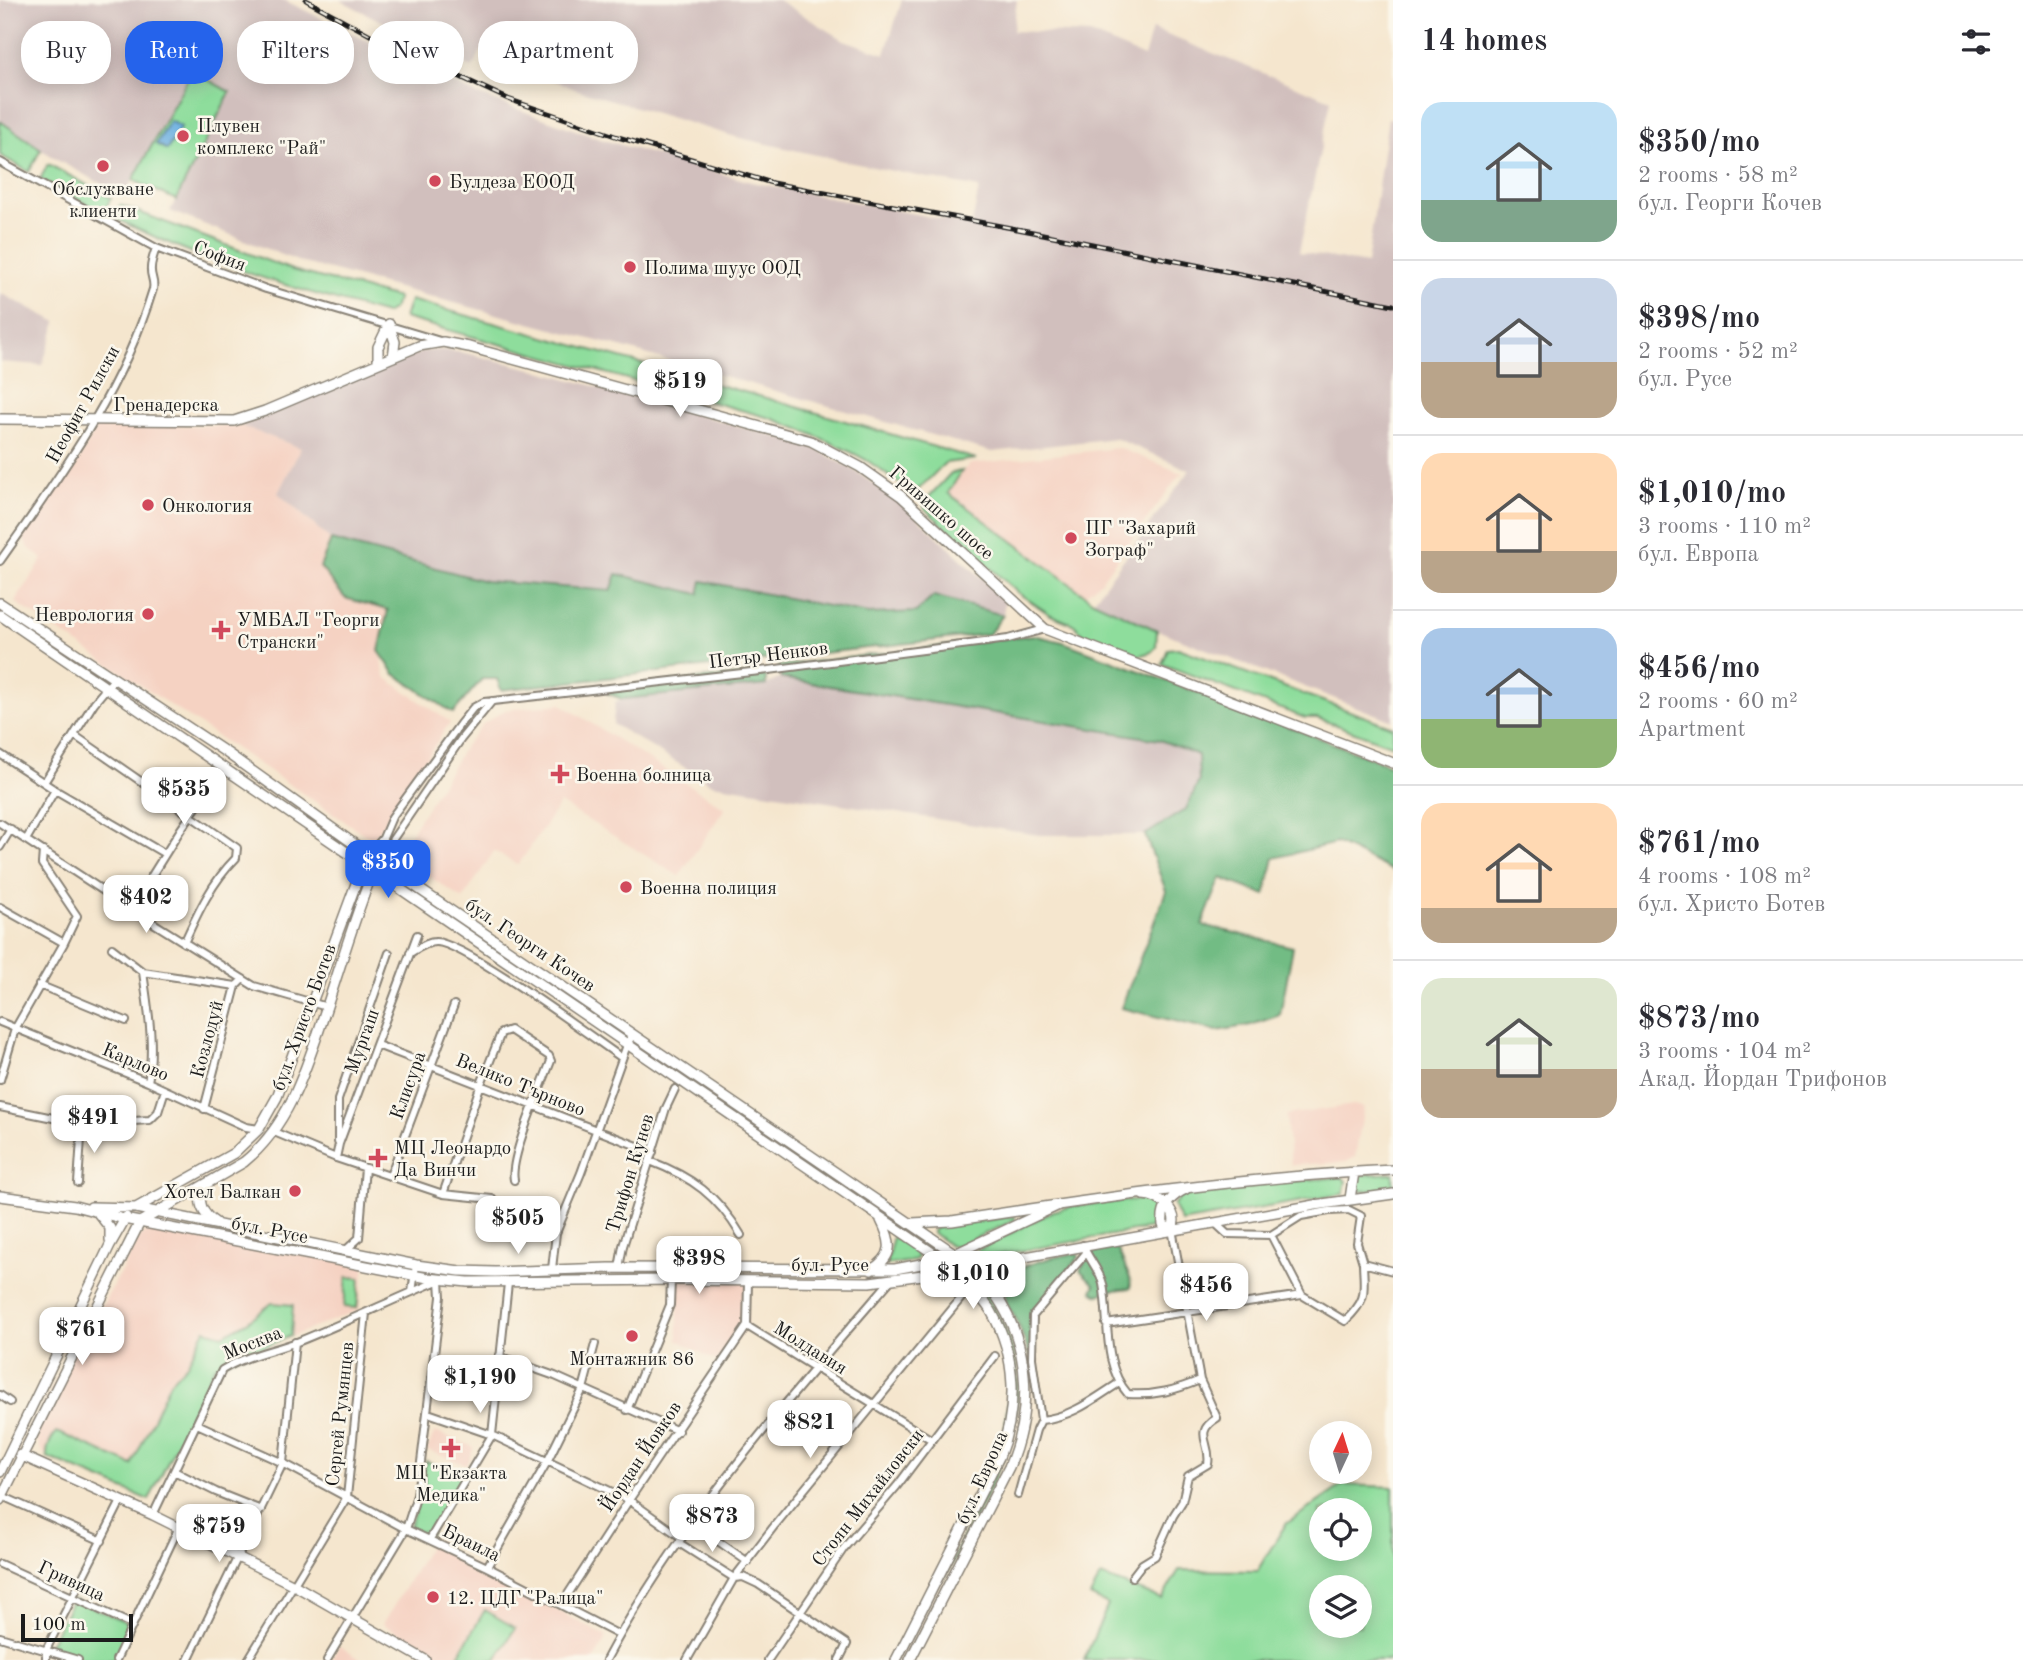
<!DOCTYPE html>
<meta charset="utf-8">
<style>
body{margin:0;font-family:"Old Standard TT",serif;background:#f7f7f7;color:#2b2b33;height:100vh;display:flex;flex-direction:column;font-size:26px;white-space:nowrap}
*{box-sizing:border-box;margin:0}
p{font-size:23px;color:#7c7c81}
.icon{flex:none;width:38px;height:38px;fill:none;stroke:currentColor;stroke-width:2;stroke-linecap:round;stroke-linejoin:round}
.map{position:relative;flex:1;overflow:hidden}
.side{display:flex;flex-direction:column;background:#fff;width:630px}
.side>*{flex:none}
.guide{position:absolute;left:21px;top:21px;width:665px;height:63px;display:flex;gap:14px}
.needle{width:46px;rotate:4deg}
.buttons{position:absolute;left:1309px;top:1421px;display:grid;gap:14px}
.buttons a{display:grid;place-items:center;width:63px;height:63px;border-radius:50%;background:#fff;box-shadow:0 4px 18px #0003;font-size:35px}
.scale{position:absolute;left:21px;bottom:18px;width:112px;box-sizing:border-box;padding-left:7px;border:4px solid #1c1c1c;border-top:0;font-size:19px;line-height:24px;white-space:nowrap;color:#1c1c1c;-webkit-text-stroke:5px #fbf7ec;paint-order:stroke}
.price{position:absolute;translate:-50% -60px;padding:0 16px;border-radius:14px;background:#fff;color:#222;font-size:23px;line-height:46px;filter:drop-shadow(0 2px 4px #0008)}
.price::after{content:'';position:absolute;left:50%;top:42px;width:21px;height:16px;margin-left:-10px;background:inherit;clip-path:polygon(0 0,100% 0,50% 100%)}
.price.active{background:#2563eb;color:#fff}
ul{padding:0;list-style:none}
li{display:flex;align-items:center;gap:21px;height:175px;padding:0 28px}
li+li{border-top:2px solid #e1e1e2}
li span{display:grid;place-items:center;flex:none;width:196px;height:140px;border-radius:21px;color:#555}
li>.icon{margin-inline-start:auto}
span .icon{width:84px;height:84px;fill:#fffc;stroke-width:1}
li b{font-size:30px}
h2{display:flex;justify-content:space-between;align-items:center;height:84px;padding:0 28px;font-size:30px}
.tag{padding:0 24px;border-radius:28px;background:#fff;box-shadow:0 4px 18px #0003;font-size:24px;line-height:63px}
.tag.active{background:#2563eb;color:#fff}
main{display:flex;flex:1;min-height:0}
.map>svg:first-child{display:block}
.built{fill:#f5d2c2}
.industrial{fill:#d1bfbd}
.green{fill:#8edd9c;stroke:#557c5c;stroke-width:2;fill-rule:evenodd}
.forest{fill:#72bc84;stroke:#476c50;stroke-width:2}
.water{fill:#6aafe0;stroke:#43667e;stroke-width:2}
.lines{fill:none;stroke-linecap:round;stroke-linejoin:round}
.street-casing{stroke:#888175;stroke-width:10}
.secondary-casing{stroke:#888175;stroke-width:12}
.street{stroke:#fff;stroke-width:6}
.secondary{stroke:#fff;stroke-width:9}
.rail-casing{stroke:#1c1c1c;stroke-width:5}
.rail{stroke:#fbf7ec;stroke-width:2.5;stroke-dasharray:8;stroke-linecap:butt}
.poi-dot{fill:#d1495b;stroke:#fbf7ec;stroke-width:2.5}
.labels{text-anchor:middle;stroke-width:5;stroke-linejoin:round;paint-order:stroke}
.poi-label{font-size:19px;fill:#1c1c1c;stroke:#fbf7ec;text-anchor:start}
.street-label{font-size:19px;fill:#1c1c1c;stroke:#fbf7ec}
</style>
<main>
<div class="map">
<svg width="1393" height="1660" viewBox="0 0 1393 1660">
<rect width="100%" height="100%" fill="#fbf7ec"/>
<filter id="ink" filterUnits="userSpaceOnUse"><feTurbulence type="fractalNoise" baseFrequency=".0143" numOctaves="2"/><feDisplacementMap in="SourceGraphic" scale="14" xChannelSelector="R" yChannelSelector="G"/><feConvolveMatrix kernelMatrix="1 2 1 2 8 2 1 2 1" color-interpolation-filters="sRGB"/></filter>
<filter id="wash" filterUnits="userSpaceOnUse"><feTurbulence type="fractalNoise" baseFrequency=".00686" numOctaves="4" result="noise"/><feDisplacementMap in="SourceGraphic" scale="28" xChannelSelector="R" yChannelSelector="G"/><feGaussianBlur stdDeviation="1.57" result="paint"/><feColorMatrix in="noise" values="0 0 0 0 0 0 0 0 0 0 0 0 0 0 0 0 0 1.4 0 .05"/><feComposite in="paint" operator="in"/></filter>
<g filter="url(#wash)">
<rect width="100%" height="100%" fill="#f5e6ce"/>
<path class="built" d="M98 425 241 426 301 448 278 493 331 540 320 567 388 609 379 651 385 677 450 722 373 840 15 602 43 559 29 548 22 537 74 468Z
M1119 448 1184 474 1179 476 1100 582 1085 594 948 493 962 471 971 464Z
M561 704 725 808 679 876 560 803 518 865 494 851 463 899 397 855 465 746 483 724 505 710Z
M1354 1105 1364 1108 1355 1157 1346 1162 1291 1165 1286 1115Z
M153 1226 365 1265 359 1310 215 1366 149 1500 47 1457 39 1447 35 1424 80 1330H89L140 1237Z
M678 1280 748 1282 747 1326 721 1364 678 1340Z
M435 1432 474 1447 466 1465 427 1450Z
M431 1543 607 1637 594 1660H442L383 1624Z
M339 1646 362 1660H331Z"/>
<path class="industrial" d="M0 0H284L473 93 600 139 751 182 972 225 979 188 848 162 736 137 575 89 481 51 472 68 340 0H778L844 40 885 54 902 0H1017L1013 31 1090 34 1144 57 1152 29 1331 100 1299 252 1367 264 1388 118 1393 119V721L1157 630 1093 601 1190 470 1115 438 992 452 624 348 300 262 170 211 230 92 192 72 124 196 59 161 0 121Z
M0 293 57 322 42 365 0 362Z
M442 350 465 353 536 370 810 446 854 470 908 509 1005 600 1003 615 934 596 916 612 868 614 702 582 699 594 617 574 612 591 485 581 331 540 278 493 301 448 241 426 424 351Z
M781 678 1160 740 1198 755 1199 781 1186 809 1145 835H1039L712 784 613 724 615 703 622 699 766 685Z"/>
<path class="green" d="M192 71 230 92 176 200 133 180Z
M0 121 41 149 29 172 0 155Z
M48 164 111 198 103 213 40 179Z
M120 205 292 270 398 298 394 308 386 314C291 288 201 262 113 217Z
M410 300 766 398 976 459 945 463 917 491C897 486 883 470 866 460 835 443 803 430 770 418L404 318Z
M962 471 948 493 1093 601 1157 630 1156 647 1151 652 1138 656 1086 636 1073 624 1051 615 1018 593 925 509 923 503 951 473Z
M1178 648 1393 727V746L1317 718H1305L1162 664 1168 649Z
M1393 1173V1189L1360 1191 1356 1189 1359 1175Z
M1342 1177 1346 1181 1343 1194 1181 1222 1173 1205 1180 1197 1187 1194 1246 1185Z
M1144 1199 1160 1204 1157 1227 974 1259 971 1258 974 1252 1053 1211 1073 1206Z
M1015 1216V1220L958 1246H950L932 1232 937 1227Z
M893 1236 916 1251 917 1258 913 1261 886 1265Z
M347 1277 360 1278 357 1308 344 1307Z
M970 1280C983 1286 992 1304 999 1317 1039 1388 1008 1453 975 1519 965 1538 956 1562 943 1579L1002 1455 1012 1361Z
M272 1303 293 1305 291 1336 215 1366 149 1500 47 1457C46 1448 51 1438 57 1432L132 1465 170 1382 187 1364 205 1330 223 1335 247 1322Z
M426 1461 463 1477 429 1536 409 1528 420 1495Z
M1343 1485 1393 1487V1660H1084L1108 1605 1090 1596 1101 1576 1162 1599 1179 1570 1257 1571 1286 1524ZM1321 1510H1360V1549H1321ZM1321 1587H1360V1626H1321Z
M73 1599 131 1624 116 1660H78L46 1650Z
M485 1610 515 1628 496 1660H470L459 1654Z"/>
<path class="forest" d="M331 540 485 581 611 591 617 574 699 594 702 581 868 614 916 612 934 596 1003 615 989 634 501 690 497 679H482L453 713 395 674 379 651 388 610 345 598 320 567Z
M1033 635 1063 642 1393 766V871L1336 843 1274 858 1265 895 1221 878 1202 925 1293 947 1280 1015 1251 1025 1217 1031 1121 1008 1166 891 1145 835 1186 809 1199 781 1198 755 1160 740 781 678 778 666Z
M766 672V685L622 699 607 693V688Z
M1117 1248 1130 1278 1131 1288 1107 1291 1099 1295 1092 1291 1095 1285 1080 1270 1091 1252Z
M1071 1254H1078L1079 1257 1032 1312 1030 1357C1026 1345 1022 1332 1016 1320 1014 1314 1007 1307 1006 1300 1000 1264 1047 1259 1071 1254Z"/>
<path class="water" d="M170 121 181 127 167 150 156 144Z"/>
</g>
<g filter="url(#ink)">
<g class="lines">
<g class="street-casing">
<path id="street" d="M0 162 156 248 266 289 440 341
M0 561C61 474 122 392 153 289 155 281 150 276 151 268 151 262 154 254 156 248
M74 735 237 848 236 858C212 882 198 912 184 943
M0 754 55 790 165 854
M45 781 94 703 114 679
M0 823 131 909 254 986 327 1007
M26 840 55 790
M0 847 11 829
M369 855 383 838 392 817 460 724 473 708 484 702 769 670 1008 639 1045 629
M378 861 461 739 492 701
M0 907 64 943
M131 909 181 829 212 785
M112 948 143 972 236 986
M410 953C417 949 427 942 435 942 461 940 593 1038 622 1058
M143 972C148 1009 155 1046 148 1082
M39 985 126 1021
M0 1022 148 1082 246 1127 259 1129
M377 1045 653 1152
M0 1080 15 1029 64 943 77 916 42 864 43 851
M0 1107 82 1124 150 1120 158 1112 165 1090
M204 1109 236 986 243 979
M274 1132 336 1158 443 1194 492 1199
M338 1142V1100L389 953
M336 1158 339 1144 417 935
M650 1161C692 1177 718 1196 741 1235
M390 1176 454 1005
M78 1183 82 1124
M443 1194 481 1084 501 1033 510 1030 549 1056 551 1061C542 1085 509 1158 514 1180
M1214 1222 1227 1234 1271 1235 1301 1216 1329 1211 1349 1210 1361 1216 1357 1243 1363 1263 1393 1271
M1271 1235 1302 1295 1345 1321C1368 1299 1364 1293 1363 1263
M1083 1245C1088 1258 1100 1271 1103 1284 1110 1320 1102 1365 1128 1394 1155 1396 1176 1390 1200 1380
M346 1250 359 1238 365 1168
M619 1268 623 1246 666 1108 675 1089
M552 1269 556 1233 581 1173 627 1045 633 1034
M748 1282 747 1326 932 1440
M412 1292 416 1265
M1106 1324 1302 1295
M499 1356 555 1376 678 1431
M0 1395 10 1402
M627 1410 670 1305 671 1280
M428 1413 492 1435 629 1500 682 1538
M1041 1420 1032 1358 1033 1316 1086 1253
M197 1424 283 1463 406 1529 487 1567 619 1635
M174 1471 216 1492 261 1510
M1018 1495 1036 1430 1041 1420C1072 1417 1094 1399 1119 1383
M2 1496 102 1541
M153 1515 222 1370C244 1356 272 1351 297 1342 345 1323 392 1300 440 1280L441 1297 417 1495 406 1529 327 1660
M692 1523 748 1562
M430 1539 492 1435 508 1283
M679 1543 734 1578 743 1577 758 1584 847 1644 839 1660
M0 1564 131 1624
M487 1567 547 1462 583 1389 595 1344
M1132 1577 1142 1564 1155 1556 1173 1516 1182 1502 1188 1476 1208 1464C1212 1443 1192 1433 1217 1418L1200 1380 1172 1229
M561 1605 629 1500 747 1326
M0 1637 78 1660
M46 1660V1650L121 1501
M116 1660 179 1527
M188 1660 283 1463 295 1342
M248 1660 347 1497 366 1313
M606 1660C679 1523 789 1398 890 1281
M687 1660 734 1578 775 1525 971 1286
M768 1660 844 1548 897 1486 995 1356"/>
</g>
<g class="secondary-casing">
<path id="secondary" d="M389 324 395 342 393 357
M378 363V347L389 324
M0 419 234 421 265 411 419 346 443 342 469 347 811 441 860 467 901 496 1045 629 1393 763
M0 603 227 753 378 861 973 1266C983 1279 994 1291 1002 1305 1031 1354 1031 1415 1009 1467L910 1660
M0 615 956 1269C968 1283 981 1296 991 1311 1017 1356 1018 1410 999 1457L896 1660
M202 1187C198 1203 201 1213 216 1223
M1143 1195C1160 1196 1180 1211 1172 1229L1163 1225C1161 1208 1170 1196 1186 1189
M0 1196 75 1206 124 1219 428 1278 468 1282 678 1280 870 1282 930 1274 1315 1205 1393 1194
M1350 1199 1354 1172
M91 1207 136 1208 416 1265 460 1271 495 1272 609 1268 895 1269 942 1260 1059 1205
M136 1208 234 1153 259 1129 277 1097 364 862
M98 1213 110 1228V1240
M912 1223 952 1221C1099 1198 1245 1177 1393 1170
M871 1270C895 1256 892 1242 881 1220
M1000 1301C1001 1283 1004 1267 1021 1259
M20 1455 153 1515 294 1585 425 1660
M0 1472 110 1245 126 1217
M0 1500 140 1222 244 1162C290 1125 307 1066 325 1012 341 965 355 915 374 869"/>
</g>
<use href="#street" class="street"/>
<use href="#secondary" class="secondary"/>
<g class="rail-casing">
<path id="rail" d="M306 0 374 37 508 99 618 137 772 183 1033 232 1393 305"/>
</g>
<use href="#rail" class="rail"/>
</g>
</g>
<g class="poi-dot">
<circle cx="183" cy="136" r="7"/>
<circle cx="103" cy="166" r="7"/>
<circle cx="435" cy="181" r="7"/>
<circle cx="630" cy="267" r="7"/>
<circle cx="148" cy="505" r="7"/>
<circle cx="1071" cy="538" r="7"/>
<circle cx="148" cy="614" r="7"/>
<path d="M217.5 619.5h7v7h7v7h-7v7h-7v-7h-7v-7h7z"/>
<path d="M556.5 763.5h7v7h7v7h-7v7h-7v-7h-7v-7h7z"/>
<circle cx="626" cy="887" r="7"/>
<path d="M374.5 1147.5h7v7h7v7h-7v7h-7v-7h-7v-7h7z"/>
<circle cx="295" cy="1191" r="7"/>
<circle cx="632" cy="1336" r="7"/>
<path d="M447.5 1437.5h7v7h7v7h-7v7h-7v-7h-7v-7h7z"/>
<circle cx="433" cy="1597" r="7"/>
</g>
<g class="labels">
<g class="poi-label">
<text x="197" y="132">Плувен<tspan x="197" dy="22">комплекс "Рай"</tspan></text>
<text x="449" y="188">Булдеза ЕООД</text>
<text x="103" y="195" text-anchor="middle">Обслужване<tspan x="103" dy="22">клиенти</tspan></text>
<text x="644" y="274">Полима шуус ООД</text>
<text x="162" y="512">Онкология</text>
<text x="1085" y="534">ПГ "Захарий<tspan x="1085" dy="22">Зограф"</tspan></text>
<text x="134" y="621" text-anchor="end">Неврология</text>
<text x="237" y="626">УМБАЛ "Георги<tspan x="237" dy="22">Странски"</tspan></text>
<text x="576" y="781">Военна болница</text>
<text x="640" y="894">Военна полиция</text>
<text x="394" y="1154">МЦ Леонардо<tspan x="394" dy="22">Да Винчи</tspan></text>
<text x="281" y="1198" text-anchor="end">Хотел Балкан</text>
<text x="632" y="1365" text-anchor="middle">Монтажник 86</text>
<text x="451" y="1479" text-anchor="middle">МЦ "Екзакта<tspan x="451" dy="22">Медика"</tspan></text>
<text x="447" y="1604">12. ЦДГ "Ралица"</text>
</g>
<g class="street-label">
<text transform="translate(220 255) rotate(21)" y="7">София</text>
<text transform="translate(82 404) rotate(-61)" y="7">Неофит Рилски</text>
<text x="166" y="411">Гренадерска</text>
<text transform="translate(942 512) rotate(41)" y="7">Гривишко шосе</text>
<text transform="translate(768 654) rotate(-7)" y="7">Петър Ненков</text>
<text transform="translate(531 944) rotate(34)" y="7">бул. Георги Кочев</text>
<text transform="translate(303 1017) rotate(-70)" y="7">бул. Христо Ботев</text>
<text transform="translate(206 1039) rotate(-75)" y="7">Козлодуй</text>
<text transform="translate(361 1041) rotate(-70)" y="7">Мургаш</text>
<text transform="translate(136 1061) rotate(23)" y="7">Карлово</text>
<text transform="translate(521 1084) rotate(22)" y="7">Велико Търново</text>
<text transform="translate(407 1085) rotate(-70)" y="7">Клисура</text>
<text transform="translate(629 1173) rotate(-73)" y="7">Трифон Кунев</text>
<text transform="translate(270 1229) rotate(11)" y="7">бул. Русе</text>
<text x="830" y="1271">бул. Русе</text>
<text transform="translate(252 1342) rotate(-22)" y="7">Москва</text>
<text transform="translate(811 1347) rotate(32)" y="7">Молдавия</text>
<text transform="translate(339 1414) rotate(-84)" y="7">Сергей Румянцев</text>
<text transform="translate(640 1456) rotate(-56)" y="7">Йордан Йовков</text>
<text transform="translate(981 1477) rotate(-66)" y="7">бул. Европа</text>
<text transform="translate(867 1497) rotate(-52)" y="7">Стоян Михайловски</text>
<text transform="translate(472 1542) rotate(26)" y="7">Браила</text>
<text transform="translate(72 1580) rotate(25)" y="7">Гривица</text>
</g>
</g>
</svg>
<div class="buttons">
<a><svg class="needle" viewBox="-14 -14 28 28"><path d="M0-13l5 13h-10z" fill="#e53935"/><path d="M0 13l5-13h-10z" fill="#7c7c81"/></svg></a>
<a><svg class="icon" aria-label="locate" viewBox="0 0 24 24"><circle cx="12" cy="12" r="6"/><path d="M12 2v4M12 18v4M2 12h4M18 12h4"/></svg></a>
<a><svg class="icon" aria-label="layers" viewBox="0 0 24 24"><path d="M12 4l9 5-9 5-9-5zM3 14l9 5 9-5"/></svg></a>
</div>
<div class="scale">100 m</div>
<b class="price" style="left:680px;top:419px">$519</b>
<b class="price" style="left:184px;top:827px">$535</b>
<b class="price active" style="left:388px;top:900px">$350</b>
<b class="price" style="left:146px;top:935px">$402</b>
<b class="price" style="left:94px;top:1155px">$491</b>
<b class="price" style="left:518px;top:1256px">$505</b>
<b class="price" style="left:699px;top:1296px">$398</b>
<b class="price" style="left:973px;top:1311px">$1,010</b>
<b class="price" style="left:1206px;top:1323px">$456</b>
<b class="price" style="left:82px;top:1367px">$761</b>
<b class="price" style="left:480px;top:1415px">$1,190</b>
<b class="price" style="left:810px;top:1460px">$821</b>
<b class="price" style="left:712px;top:1554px">$873</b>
<b class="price" style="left:219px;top:1564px">$759</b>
<div class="guide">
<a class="tag">Buy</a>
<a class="tag active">Rent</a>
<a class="tag">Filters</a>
<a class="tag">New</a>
<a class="tag">Apartment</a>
</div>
</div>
<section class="side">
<h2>14 homes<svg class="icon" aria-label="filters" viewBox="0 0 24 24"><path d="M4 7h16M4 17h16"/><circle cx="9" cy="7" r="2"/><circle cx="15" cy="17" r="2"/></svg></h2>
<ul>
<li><span style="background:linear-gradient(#bfe0f5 70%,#7fa58c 0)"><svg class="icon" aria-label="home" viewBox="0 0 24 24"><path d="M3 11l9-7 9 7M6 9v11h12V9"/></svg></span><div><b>$350/mo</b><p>2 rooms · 58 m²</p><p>бул. Георги Кочев</p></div></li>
<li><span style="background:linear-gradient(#c9d6e8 60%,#b9a48a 0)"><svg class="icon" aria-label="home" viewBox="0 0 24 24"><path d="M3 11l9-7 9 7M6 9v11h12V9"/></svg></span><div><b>$398/mo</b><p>2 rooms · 52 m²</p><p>бул. Русе</p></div></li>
<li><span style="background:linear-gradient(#ffd9b3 70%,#b9a48a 0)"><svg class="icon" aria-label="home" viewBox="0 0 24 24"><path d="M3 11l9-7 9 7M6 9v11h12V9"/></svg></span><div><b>$1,010/mo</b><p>3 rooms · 110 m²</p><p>бул. Европа</p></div></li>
<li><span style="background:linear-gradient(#a9c7e8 65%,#8fb573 0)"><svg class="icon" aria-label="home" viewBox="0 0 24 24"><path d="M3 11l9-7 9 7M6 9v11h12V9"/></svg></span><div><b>$456/mo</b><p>2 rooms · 60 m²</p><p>Apartment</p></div></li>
<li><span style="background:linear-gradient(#ffd9b3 75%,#b9a48a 0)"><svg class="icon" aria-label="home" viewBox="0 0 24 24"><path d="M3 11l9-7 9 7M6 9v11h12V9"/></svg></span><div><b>$761/mo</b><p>4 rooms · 108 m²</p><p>бул. Христо Ботев</p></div></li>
<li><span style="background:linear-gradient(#dfe7d0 65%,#b9a48a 0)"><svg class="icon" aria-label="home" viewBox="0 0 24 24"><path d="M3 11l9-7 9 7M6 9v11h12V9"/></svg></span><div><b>$873/mo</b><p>3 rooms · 104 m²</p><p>Акад. Йордан Трифонов</p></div></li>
</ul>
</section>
</main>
